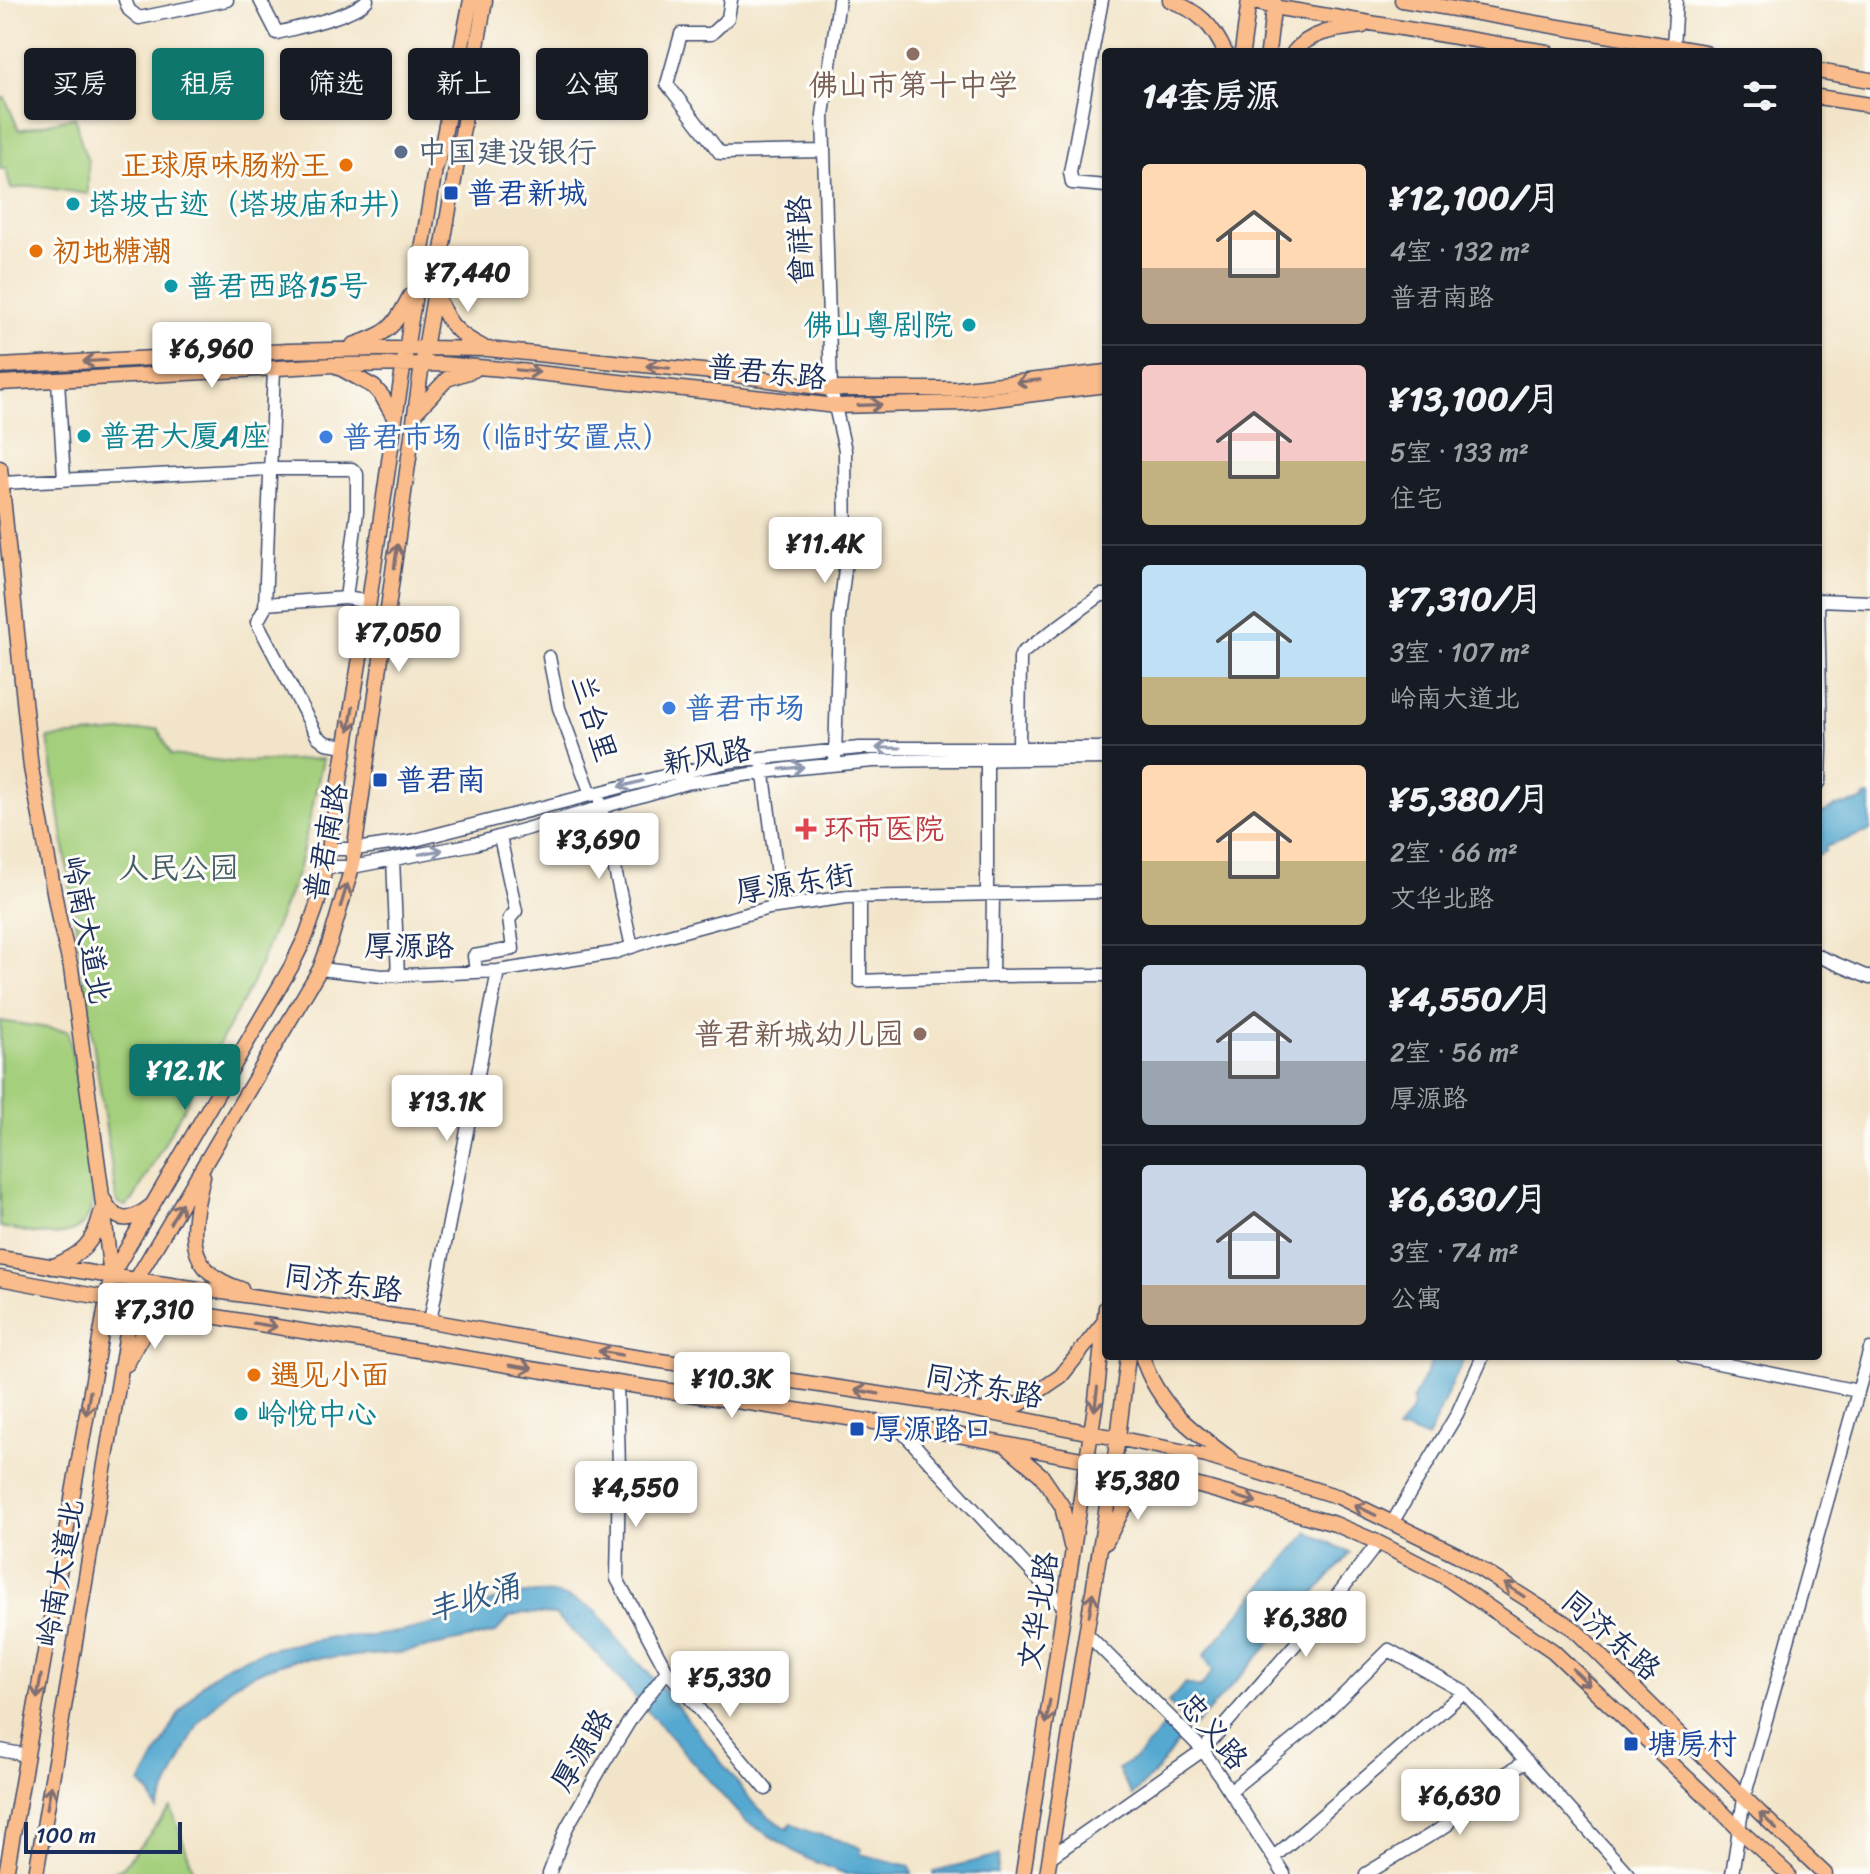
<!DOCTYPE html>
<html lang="zh">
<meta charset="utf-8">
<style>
body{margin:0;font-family:Sriracha,"LXGW WenKai TC",sans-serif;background:#20242c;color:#f1f3f6;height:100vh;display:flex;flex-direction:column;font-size:30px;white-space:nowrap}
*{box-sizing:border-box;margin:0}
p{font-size:26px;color:#9ea1a6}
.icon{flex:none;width:44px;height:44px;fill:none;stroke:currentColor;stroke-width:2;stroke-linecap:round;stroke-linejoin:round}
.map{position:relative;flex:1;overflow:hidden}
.drawer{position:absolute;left:1102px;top:48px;width:720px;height:1312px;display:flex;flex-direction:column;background:#171b24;border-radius:8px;box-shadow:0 2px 6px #0004}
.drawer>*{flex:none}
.guide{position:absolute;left:24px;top:48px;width:760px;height:72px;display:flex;gap:16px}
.scale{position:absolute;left:24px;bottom:20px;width:158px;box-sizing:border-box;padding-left:8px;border:4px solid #1b2f5e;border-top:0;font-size:22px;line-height:28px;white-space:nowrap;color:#1b2f5e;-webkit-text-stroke:6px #fdfcf7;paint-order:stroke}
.price{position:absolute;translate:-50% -68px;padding:0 18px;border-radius:8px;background:#fff;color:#222;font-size:26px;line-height:52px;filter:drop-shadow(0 2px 4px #0008)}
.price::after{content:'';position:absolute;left:50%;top:48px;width:24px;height:18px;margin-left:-12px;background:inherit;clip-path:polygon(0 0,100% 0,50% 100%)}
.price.selected{background:#0f766e;color:#fff}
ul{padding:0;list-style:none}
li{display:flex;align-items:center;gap:24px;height:200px;padding:0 40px}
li+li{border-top:2px solid #363941}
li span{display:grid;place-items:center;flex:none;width:224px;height:160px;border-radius:8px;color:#555}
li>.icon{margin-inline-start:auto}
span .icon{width:96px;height:96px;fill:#fffc;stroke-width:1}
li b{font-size:34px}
h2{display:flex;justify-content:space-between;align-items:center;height:96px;padding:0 40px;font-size:34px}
.chip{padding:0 28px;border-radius:8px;background:#171b24;box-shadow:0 2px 6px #0004;font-size:28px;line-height:72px}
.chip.selected{background:#0f766e;color:#fff}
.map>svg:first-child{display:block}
.green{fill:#a4cf7b;stroke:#607f6c;stroke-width:2}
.water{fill:#54a9d0;stroke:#386c97;stroke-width:2}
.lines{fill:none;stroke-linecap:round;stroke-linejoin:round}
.minor-casing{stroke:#3b4a6e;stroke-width:15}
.major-casing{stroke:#3b4a6e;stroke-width:17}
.minor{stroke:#fff;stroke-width:12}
.major{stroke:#fabc8b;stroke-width:14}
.oneway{stroke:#7f6e72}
.oneway2{stroke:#8d97ae}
.education-dot{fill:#8d6e63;stroke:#fdfcf7;stroke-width:3}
.service-dot{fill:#5c6f8a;stroke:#fdfcf7;stroke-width:3}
.food-dot{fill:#e8710a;stroke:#fdfcf7;stroke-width:3}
.transit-dot{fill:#1a4fb4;stroke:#fdfcf7;stroke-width:3}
.culture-dot{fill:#0f9aa8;stroke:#fdfcf7;stroke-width:3}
.shop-dot{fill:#3f7fe0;stroke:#fdfcf7;stroke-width:3}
.health-dot{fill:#e0444e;stroke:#fdfcf7;stroke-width:3}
.labels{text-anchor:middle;stroke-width:6;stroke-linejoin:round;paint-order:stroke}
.education-label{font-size:30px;fill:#785e54;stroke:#fdfcf7}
.service-label{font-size:30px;fill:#4e5e75;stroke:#fdfcf7;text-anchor:start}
.food-label{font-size:30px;fill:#c56008;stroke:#fdfcf7;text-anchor:start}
.transit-label{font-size:30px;fill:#164399;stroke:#fdfcf7;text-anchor:start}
.culture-label{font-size:30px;fill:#0d838f;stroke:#fdfcf7;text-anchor:start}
.street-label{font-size:30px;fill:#1b2f5e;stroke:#fdfcf7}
.shop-label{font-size:30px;fill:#366cbe;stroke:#fdfcf7;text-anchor:start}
.health-label{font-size:30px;fill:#be3a42;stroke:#fdfcf7;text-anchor:start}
.park-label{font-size:30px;fill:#445f67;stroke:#fdfcf7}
.water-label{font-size:32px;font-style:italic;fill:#2f5a86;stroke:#fdfcf7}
</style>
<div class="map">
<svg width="1870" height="1874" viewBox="0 0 1870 1874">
<rect width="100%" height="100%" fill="#fdfcf7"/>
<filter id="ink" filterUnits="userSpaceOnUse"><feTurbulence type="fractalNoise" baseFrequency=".0125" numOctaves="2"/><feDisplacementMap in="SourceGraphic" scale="16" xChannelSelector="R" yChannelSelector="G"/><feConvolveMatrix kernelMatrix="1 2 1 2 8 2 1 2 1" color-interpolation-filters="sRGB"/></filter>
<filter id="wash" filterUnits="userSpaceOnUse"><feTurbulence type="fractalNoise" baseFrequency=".006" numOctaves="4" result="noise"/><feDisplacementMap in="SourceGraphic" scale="32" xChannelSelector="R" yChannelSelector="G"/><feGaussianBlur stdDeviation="1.8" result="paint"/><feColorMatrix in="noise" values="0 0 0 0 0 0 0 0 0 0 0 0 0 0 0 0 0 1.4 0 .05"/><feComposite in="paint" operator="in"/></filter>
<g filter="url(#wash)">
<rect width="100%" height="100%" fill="#f2e4c8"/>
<path class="green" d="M5 98 19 130 75 117 82 146 88 161V194L34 186 11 189 6 169H0V149L2 148 0 138V99Z
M158 729 171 755 231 762 323 759 298 871 252 984 133 1200 125 1206 117 1203 48 738Z
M0 1021 68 1031 95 1180C94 1192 93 1206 88 1217 72 1247 25 1231 0 1227Z
M171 1808 195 1874H107L123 1867Z"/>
<path class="water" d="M1870 796V831L1825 847 1826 851 1818 855V815L1834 807 1864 800V797Z
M1442 1356H1465L1427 1439 1407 1430 1397 1431 1411 1411 1413 1404 1412 1401 1433 1359 1439 1360Z
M1308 1532 1350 1553 1259 1656 1191 1730 1168 1702 1186 1683 1200 1688 1213 1671 1204 1655Z
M534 1593 555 1594 570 1598 597 1611 621 1644 666 1692 754 1804 768 1816 788 1829 791 1823C813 1837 840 1836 862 1849L860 1854 910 1866 912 1874H846L806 1858 744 1820 599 1656 555 1615 523 1613 510 1617 495 1633 401 1653 294 1660 265 1669 235 1683 198 1723 157 1810 151 1795 141 1784 178 1715 204 1682 227 1665 262 1651 288 1645 332 1637 373 1636 404 1631 451 1620 502 1597Z
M1165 1725 1179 1740 1158 1769 1132 1796 1118 1769 1140 1755Z
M999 1855 997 1874H934V1871Z"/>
</g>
<g filter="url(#ink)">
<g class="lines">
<g class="minor-casing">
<path id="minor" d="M125 0 129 10 139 18 227 0
M260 0 277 33C299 27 353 16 367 0
M731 0 728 18 711 34H681L667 84 720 153 824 151
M1102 0 1070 172 1072 183 1106 186
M1673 47 1676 0
M274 368 265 608 257 622 317 736 326 743 346 746
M58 380 64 479
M2 483 269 469H352L357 474V512L346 598
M1818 600 1870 602
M265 604 346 598 369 602
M549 657 559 708 591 794
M1019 748 1020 658 1022 653 1101 595H1106
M835 758 839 618 846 561 845 450 831 389 823 115 839 0
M987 760V894
M763 767 781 906
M1818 784 1820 781 1821 747 1818 600
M600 802 632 947
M329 849H355L411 841 660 777 733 761 859 748H1106
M393 859 398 976
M326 867H352L474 844 686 783 788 769 873 761 1106 758
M860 897V981L992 976 1106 975
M1818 956 1870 978
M320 969 382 976 498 971 613 953 658 938 769 908 848 897 1106 892
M476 972 474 956 513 949 509 919 516 911 500 837
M992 976 993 894
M430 1321 498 971
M1683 1356 1858 1391
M617 1383 619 1470 617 1579 667 1671 766 1789
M896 1425 1065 1608
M1392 1523 1457 1414 1483 1356
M1086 1633 1203 1750 1284 1874
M0 1750 27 1755
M1230 1791 1319 1719 1389 1650 1464 1692 1628 1874
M1274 1857 1464 1692
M1049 1858 1203 1750 1328 1607 1378 1543
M549 1874 567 1827 605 1761 632 1717 667 1671
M1366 1874 1447 1825 1465 1798 1527 1761
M1732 1874 1744 1798 1870 1349"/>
</g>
<g class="major-casing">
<path id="major" d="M1170 0C1199 12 1212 24 1225 52
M1249 0 1273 7 1547 52
M1402 0 1704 52
M1242 52 1249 0
M1268 52 1274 1
M1294 52C1311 31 1338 29 1363 26
M1818 71 1870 80
M1818 97 1870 105
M436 292C446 322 455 333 483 347
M353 345C390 332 392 330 410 296
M0 366 288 351 425 348 487 349 722 373 831 389H956L1106 372
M338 367 374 387 382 396 395 419
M0 383 334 365 440 364 502 369 836 406 963 403 1106 385
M415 413 447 379 474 370
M0 468 31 768 59 919 71 968 101 1188 111 1277 6 1874
M203 1176C192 1226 180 1270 241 1289
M104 1200C117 1225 131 1222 151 1206
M0 1258 136 1280 430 1321 615 1354 951 1405 1206 1456 1339 1497 1458 1555 1574 1629 1760 1813 1825 1874
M52 1267C82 1254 93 1245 101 1213
M111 1276 291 967 306 936 317 905 329 849 369 602 395 419 435 169 441 150 471 0
M0 1278 132 1303 617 1383 947 1433 1113 1465 1203 1487 1335 1524 1377 1542 1443 1576 1553 1651 1707 1797 1745 1835 1788 1874
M1142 1356C1157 1405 1192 1431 1232 1460
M127 1364C140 1338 146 1320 177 1313
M988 1407 1020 1404 1061 1376 1104 1322
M1007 1446 1041 1475 1062 1506 1071 1546
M1106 1542 1123 1509 1139 1492 1171 1480
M36 1874 136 1280 320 969 330 942 352 867 420 378 485 0
M1023 1874 1096 1400 1106 1307
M1047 1874 1118 1438 1128 1356"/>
</g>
<use href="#minor" class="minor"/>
<use href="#major" class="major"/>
</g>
<defs><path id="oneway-shaft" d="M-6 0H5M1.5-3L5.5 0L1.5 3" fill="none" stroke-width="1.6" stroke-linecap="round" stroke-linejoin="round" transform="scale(2)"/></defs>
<g class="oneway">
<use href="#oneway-shaft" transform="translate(95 361) rotate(177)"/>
<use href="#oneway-shaft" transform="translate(658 367) rotate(-174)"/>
<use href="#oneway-shaft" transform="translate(528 371) rotate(6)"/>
<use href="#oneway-shaft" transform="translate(1028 381) rotate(174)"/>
<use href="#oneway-shaft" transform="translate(870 405) rotate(-2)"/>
<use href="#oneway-shaft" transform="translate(396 556) rotate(-82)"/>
<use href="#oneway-shaft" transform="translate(351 719) rotate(99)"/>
<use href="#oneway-shaft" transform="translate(344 895) rotate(-73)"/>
<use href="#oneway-shaft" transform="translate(176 1213) rotate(-60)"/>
<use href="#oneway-shaft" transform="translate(265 1325) rotate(9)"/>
<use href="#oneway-shaft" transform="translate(610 1353) rotate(-170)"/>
<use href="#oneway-shaft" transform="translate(521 1367) rotate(9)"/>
<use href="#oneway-shaft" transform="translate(867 1392) rotate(-171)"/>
<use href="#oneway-shaft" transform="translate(1096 1399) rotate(97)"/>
<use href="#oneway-shaft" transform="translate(88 1403) rotate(100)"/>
<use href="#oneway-shaft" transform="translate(1245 1499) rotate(16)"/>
<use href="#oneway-shaft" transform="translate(1365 1510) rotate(-154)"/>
<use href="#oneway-shaft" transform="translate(1514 1590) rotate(-147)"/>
<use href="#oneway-shaft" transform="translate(1091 1604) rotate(-81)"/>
<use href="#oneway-shaft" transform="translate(1581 1677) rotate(44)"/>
<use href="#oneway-shaft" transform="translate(39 1687) rotate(100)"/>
<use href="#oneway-shaft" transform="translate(1048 1712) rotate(99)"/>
<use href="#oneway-shaft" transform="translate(49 1797) rotate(-80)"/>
<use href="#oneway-shaft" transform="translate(1768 1821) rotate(-136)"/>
</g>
<g class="oneway2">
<use href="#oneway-shaft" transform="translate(888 748) rotate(-180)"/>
<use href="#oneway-shaft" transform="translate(792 768) rotate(-6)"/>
<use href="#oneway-shaft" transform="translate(631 784) rotate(165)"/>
<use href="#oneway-shaft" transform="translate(431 852) rotate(-11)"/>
</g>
</g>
<g class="education-dot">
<circle cx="913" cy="54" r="8"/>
<circle cx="920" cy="1034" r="8"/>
</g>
<circle class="service-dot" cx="401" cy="152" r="8"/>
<g class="food-dot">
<circle cx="346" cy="165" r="8"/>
<circle cx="36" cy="251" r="8"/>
<circle cx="254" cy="1375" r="8"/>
</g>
<g class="transit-dot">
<rect x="443" y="185" width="16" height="16" rx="4"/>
<rect x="372" y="772" width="16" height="16" rx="4"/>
<rect x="849" y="1421" width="16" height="16" rx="4"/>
<rect x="1623" y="1736" width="16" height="16" rx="4"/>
</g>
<g class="culture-dot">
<circle cx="73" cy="204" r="8"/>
<circle cx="171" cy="286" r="8"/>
<circle cx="969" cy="325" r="8"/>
<circle cx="84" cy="436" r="8"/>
<circle cx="241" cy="1414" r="8"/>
</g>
<g class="shop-dot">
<circle cx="326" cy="437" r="8"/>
<circle cx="669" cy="708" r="8"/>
</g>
<path class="health-dot" d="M802 817h8v8h8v8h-8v8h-8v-8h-8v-8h8z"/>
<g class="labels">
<g class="education-label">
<text x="913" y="95">佛山市第十中学</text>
<text x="904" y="1044" text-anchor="end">普君新城幼儿园</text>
</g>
<g class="service-label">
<text x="417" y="162">中国建设银行</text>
</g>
<g class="food-label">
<text x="330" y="175" text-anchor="end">正球原味肠粉王</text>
<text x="52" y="261">初地糖潮</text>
<text x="270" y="1385">遇见小面</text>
</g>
<g class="transit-label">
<text x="467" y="203">普君新城</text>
<text x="396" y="790">普君南</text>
<text x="873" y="1439">厚源路口</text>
<text x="1647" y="1754">塘房村</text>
</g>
<g class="culture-label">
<text x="89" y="214">塔坡古迹（塔坡庙和井）</text>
<text x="187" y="296">普君西路15号</text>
<text x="953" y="335" text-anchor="end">佛山粤剧院</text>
<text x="100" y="446">普君大厦A座</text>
<text x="257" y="1424">岭悦中心</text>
</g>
<g class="street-label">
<text transform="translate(800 240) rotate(-92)" y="10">曾祥路</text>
<text transform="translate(767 372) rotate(6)" y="10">普君东路</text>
<text transform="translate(594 718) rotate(73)" y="10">兰台里</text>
<text transform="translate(707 756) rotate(-10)" y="10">新风路</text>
<text transform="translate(326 842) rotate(-79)" y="10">普君南路</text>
<text transform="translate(795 883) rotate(-9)" y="10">厚源东街</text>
<text transform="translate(87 930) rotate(79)" y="10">岭南大道北</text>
<text x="409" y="956">厚源路</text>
<text transform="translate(343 1283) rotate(8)" y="10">同济东路</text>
<text transform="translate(984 1386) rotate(11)" y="10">同济东路</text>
<text transform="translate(60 1573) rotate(-80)" y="10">岭南大道北</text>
<text transform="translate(1038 1611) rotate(-81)" y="10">文华北路</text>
<text transform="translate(1611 1635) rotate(41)" y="10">同济东路</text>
<text transform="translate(1213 1731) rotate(50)" y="10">忠义路</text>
<text transform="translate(582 1750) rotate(-59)" y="10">厚源路</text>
</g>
<g class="shop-label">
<text x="342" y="447">普君市场（临时安置点）</text>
<text x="685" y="718">普君市场</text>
</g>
<g class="health-label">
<text x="824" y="839">环市医院</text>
</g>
<g class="park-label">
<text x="179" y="878">人民公园</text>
</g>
<g class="water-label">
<text transform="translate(473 1598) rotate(-16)" y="11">丰收涌</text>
</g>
</g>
</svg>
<div class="scale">100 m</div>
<b class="price" style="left:468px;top:314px">¥7,440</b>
<b class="price" style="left:212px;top:390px">¥6,960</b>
<b class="price" style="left:825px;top:585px">¥11.4K</b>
<b class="price" style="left:399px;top:674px">¥7,050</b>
<b class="price" style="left:599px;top:881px">¥3,690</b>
<b class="price selected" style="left:185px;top:1112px">¥12.1K</b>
<b class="price" style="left:447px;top:1143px">¥13.1K</b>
<b class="price" style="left:155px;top:1351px">¥7,310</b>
<b class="price" style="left:732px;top:1420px">¥10.3K</b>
<b class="price" style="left:1138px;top:1522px">¥5,380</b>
<b class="price" style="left:636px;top:1529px">¥4,550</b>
<b class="price" style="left:1306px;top:1659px">¥6,380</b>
<b class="price" style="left:730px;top:1719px">¥5,330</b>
<b class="price" style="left:1460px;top:1837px">¥6,630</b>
<div class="guide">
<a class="chip">买房</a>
<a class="chip selected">租房</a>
<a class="chip">筛选</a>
<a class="chip">新上</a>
<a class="chip">公寓</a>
</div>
<section class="drawer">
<h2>14套房源<svg class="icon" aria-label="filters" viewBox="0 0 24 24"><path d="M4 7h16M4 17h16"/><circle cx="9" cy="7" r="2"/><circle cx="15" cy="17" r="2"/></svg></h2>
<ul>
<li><span style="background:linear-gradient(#ffd9b3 65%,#b9a48a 0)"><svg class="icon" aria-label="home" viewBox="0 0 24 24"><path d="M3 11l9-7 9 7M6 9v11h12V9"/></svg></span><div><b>¥12,100/月</b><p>4室 · 132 m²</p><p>普君南路</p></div></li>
<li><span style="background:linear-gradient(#f6c9c9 60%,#c2b280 0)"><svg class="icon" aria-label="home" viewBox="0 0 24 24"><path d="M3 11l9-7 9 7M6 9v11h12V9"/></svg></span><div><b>¥13,100/月</b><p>5室 · 133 m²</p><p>住宅</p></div></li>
<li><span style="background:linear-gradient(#bfe0f5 70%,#c2b280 0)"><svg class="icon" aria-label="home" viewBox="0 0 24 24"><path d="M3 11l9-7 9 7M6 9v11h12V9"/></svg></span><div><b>¥7,310/月</b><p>3室 · 107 m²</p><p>岭南大道北</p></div></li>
<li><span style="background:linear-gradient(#ffd9b3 60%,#c2b280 0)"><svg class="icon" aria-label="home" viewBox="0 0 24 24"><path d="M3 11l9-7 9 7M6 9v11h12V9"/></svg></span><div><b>¥5,380/月</b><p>2室 · 66 m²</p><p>文华北路</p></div></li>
<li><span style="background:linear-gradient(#c9d6e8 60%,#9aa5b1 0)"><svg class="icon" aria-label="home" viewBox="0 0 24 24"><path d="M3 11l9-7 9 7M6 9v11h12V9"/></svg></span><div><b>¥4,550/月</b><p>2室 · 56 m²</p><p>厚源路</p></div></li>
<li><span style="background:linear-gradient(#c9d6e8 75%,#b9a48a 0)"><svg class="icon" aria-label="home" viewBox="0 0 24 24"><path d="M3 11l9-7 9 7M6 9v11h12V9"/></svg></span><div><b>¥6,630/月</b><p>3室 · 74 m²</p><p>公寓</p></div></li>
</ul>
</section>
</div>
